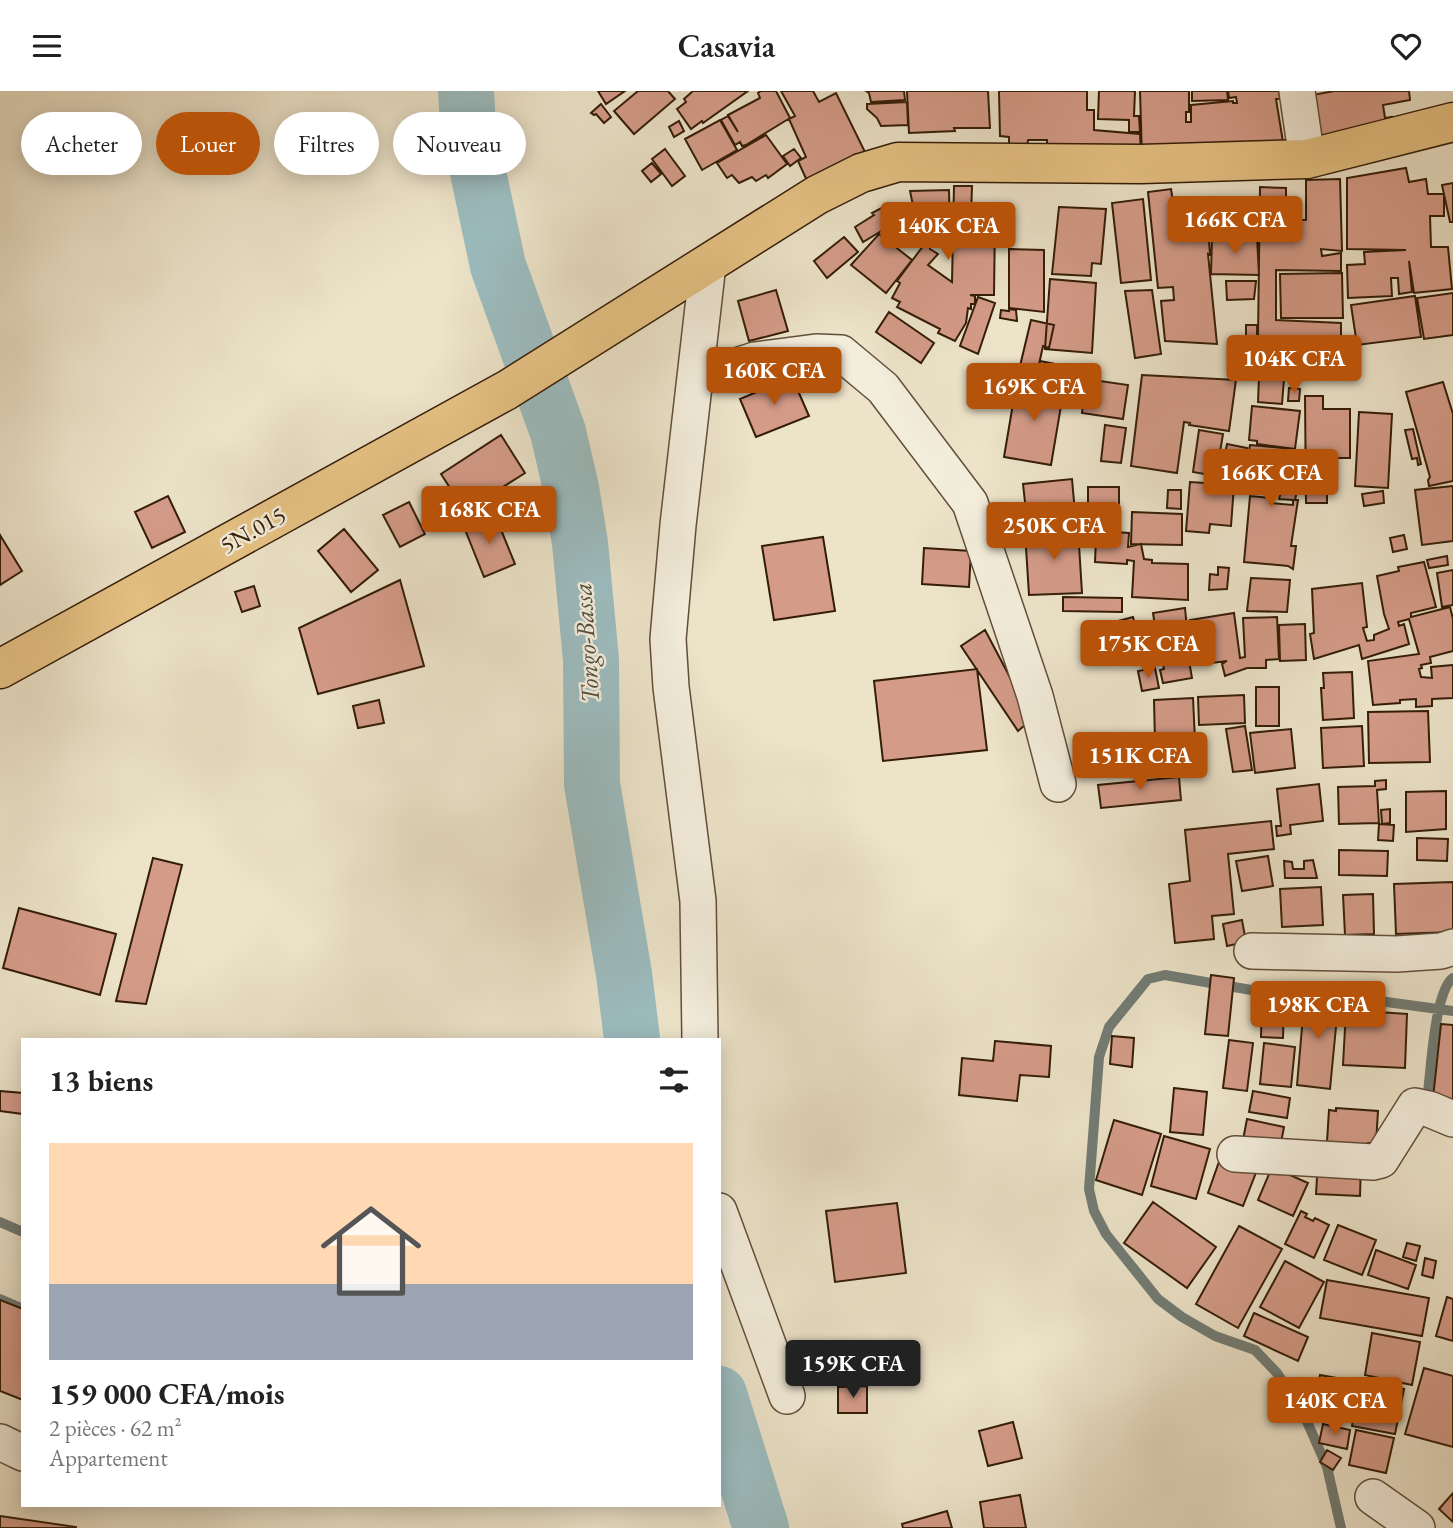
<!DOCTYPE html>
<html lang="fr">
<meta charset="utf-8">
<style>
body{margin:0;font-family:"EB Garamond",serif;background:#f6f6f6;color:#222;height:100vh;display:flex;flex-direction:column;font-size:26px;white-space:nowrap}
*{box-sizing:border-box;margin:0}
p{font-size:23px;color:#767676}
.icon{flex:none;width:38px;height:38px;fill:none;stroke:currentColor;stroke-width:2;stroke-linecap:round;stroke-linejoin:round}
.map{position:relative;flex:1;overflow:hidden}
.drawer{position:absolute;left:21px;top:947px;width:700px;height:469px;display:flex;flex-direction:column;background:#fff;border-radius:0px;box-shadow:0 4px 18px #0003}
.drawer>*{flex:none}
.banner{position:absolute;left:21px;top:21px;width:700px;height:63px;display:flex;gap:14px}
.price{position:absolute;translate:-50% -60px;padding:0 16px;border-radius:7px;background:#b45309;color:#fff;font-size:23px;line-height:46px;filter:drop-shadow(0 2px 4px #0008)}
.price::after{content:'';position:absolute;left:50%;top:42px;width:21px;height:16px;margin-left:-10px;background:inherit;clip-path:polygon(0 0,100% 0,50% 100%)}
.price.on{background:#222;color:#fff}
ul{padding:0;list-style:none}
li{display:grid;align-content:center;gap:14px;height:371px;padding:0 28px}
li span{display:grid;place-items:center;height:217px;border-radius:0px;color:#555}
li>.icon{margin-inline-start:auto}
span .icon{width:126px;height:126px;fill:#fffc;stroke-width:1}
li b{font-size:30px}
h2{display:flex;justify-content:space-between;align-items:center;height:84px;padding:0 28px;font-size:30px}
.tag{padding:0 24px;border-radius:32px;background:#fff;box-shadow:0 4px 18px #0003;font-size:24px;line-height:63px}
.tag.on{background:#b45309;color:#fff}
header{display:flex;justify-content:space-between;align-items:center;height:91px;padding:0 28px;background:#fff;font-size:32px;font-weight:600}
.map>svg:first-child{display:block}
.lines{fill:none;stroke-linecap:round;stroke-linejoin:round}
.stream{stroke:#727c75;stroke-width:10}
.river{stroke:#9cbcbf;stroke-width:56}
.building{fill:#d49b88;stroke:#341d07;stroke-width:2}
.minor-casing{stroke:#624e38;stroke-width:38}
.primary-casing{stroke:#341d07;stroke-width:41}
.minor{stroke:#f3eddc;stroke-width:35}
.primary{stroke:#e6c284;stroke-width:38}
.labels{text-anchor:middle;stroke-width:5;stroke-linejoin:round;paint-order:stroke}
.street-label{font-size:24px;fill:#341d07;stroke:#f3eddc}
.water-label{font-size:26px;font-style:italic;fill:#534d3e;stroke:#f3eddc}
</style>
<header><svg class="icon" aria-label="menu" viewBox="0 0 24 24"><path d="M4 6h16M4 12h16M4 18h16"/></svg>Casavia<svg class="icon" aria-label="heart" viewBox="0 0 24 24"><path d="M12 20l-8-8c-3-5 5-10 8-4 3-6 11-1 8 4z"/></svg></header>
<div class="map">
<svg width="1453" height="1437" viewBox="0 0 1453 1437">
<rect width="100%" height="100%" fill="#ece3c9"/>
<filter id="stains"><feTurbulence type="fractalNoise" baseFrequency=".00286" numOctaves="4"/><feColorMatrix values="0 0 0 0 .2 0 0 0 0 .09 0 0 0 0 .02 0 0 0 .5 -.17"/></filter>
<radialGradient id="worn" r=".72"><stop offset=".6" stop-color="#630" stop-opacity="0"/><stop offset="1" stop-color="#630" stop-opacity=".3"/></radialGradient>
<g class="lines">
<path class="stream" d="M1423 1006 1428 1001C1431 978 1435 899 1453 887
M0 1131 23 1141
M0 1208 23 1218
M1341 1437 1327 1376 1305 1326 1277 1282 1255 1259 1215 1245 1182 1226 1158 1208 1106 1143 1094 1120 1089 1098 1099 966 1109 936 1148 888 1165 884 1280 904 1357 907 1453 920"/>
<path class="river" d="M466 0 468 34 498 175 558 341 571 397 580 452 591 569 592 693 624 883 632 948
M719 1303 761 1437"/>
</g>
<path class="building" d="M598 0H625L606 13Z
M638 0H668L675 8 634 43 614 20Z
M693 0H748L703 32 702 30 691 38 677 18 686 11 684 8Z
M761 0H776L790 27 746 54 742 55 740 51 735 54 721 29 728 25 738 41 728 24 760 7 758 2Z
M781 0H813L819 11 836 2 865 61 827 79 808 92 798 70 806 66 789 28 795 25Z
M866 0H904L905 9 871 11 869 2Z
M907 0H988L990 37H954L955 40 909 42Z
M999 0H1087V19H1094V39L1140 43 1141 63 1047 68V49H1028L1027 56 1009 55V46L1000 45Z
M1099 0H1135L1134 25H1139L1140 41H1129V29L1098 28Z
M1140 0H1189V21H1186V31H1191V14L1233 10V12H1237L1236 6 1229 7 1228 0H1279L1280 8H1276L1283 51 1142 68Z
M1192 0H1227L1228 9 1192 10Z
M1334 0H1409L1410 9 1383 14 1385 27 1392 26 1394 37 1321 46 1313 4Z
M907 11 908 34 881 35 877 27 867 18V13Z
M601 13 611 26 604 32 596 23 594 24 591 22Z
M720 29 737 59 702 79 685 48Z
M679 30 684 40 674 46 669 36Z
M766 44 787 73 768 87 766 84 756 90 752 86 739 92 732 84 727 87 717 72Z
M665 58 685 85 672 95 652 68Z
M794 58 801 67 790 75 783 65Z
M652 72 661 83 651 91 642 80Z
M1406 77 1409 91 1426 88 1428 103H1444V125H1430L1431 156H1448L1452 198 1414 202 1409 170 1412 201 1399 203 1398 187H1391L1392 205 1348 207 1347 174 1365 173 1364 161 1406 159 1347 158V87Z
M1340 88 1342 160 1321 158 1322 165 1341 162V180L1276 179V229L1341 232V260L1323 259V250L1258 246 1260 96 1286 97V129H1306V89Z
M1453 92V131H1450L1442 94Z
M954 95H972L971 127 995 128 994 204H970L975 205V213H971V218L968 217 966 232 955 250 938 242 940 238 897 216 900 211 892 207 900 192 897 190 923 155 921 153 910 100 949 99 950 150H930V158L938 163 928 174 952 191Z
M1171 98 1174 117H1171L1172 126 1207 122 1210 164 1208 163 1217 253 1165 250 1161 210 1174 209 1173 196 1158 197 1148 101Z
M1143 108 1151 189 1121 192 1112 112Z
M891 112 909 138 892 153 883 139 863 151 855 136 874 124 872 122Z
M1059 116 1106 118 1101 173 1092 172 1091 185 1052 183Z
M879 143 912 169 886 202 851 174Z
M844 146 858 161 827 187 814 170Z
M1212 146H1257L1259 184 1211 183Z
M1009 158 1044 159V221L1009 217Z
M1342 182 1343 227H1281L1280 183Z
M1050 188 1096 192 1092 262 1045 258Z
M1226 190H1256L1254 208 1227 209Z
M776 199 788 240 749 250 738 210Z
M1152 199 1161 263 1135 267 1125 200Z
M1453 202V244L1424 248 1417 207Z
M1415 205 1421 246 1357 254 1351 214Z
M978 206 995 212 978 263 960 255Z
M1009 218 1016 219 1017 230 1000 227 1001 219 1009 220Z
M889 221 934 252 921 272 876 241Z
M1031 229 1054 234 1049 257 1043 255 1038 278 1020 275Z
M1246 234H1257V245H1246Z
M1040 270 1081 278 1078 294 1037 287Z
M1142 284 1236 289 1229 340 1189 334 1190 332 1184 331 1177 382 1131 375Z
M792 286 809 325 756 346 740 308Z
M1259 286 1284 288 1282 313 1258 311Z
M1086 288 1128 294 1123 328 1082 322Z
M1017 289 1064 297 1051 374 1004 366Z
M1443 291 1453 323V390L1429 395 1428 389 1430 386 1406 301Z
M1289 297 1300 298 1299 310H1288Z
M1305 305H1323V318H1350V367H1327V412H1306Z
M1252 315 1300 320 1295 358 1257 353V350L1249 349Z
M1359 321 1392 323 1388 397 1355 395Z
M1105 334 1126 337 1121 372 1101 370Z
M1413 338 1418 360 1421 373 1418 374 1417 367 1412 368 1405 339Z
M1199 339 1223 343 1216 385 1193 381Z
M501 344 525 382 465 420 441 383Z
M1227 353 1247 357 1241 389 1221 385Z
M1250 354 1293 358 1288 394 1298 396 1295 409H1298L1291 455H1296L1293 478 1288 475 1244 471 1250 405 1271 407 1270 412 1293 414V409L1279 408 1283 393 1245 386Z
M1072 388 1076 433 1028 438 1023 393Z
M1190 391 1234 394 1231 435 1210 433 1209 442 1186 440Z
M1453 395V450L1422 454 1415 399Z
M1088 396H1119V416H1088Z
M1168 399H1181V418L1167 417Z
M1383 400 1384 412 1364 415 1362 403Z
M168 405 185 441 152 457 135 421Z
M409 411 425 443 400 456 383 424Z
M1132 421 1182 423V454L1131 453Z
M495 424 515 473 484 486 464 436Z
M1082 431 1098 432 1097 440 1129 442 1128 456 1141 453 1144 468 1152 469V472L1188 473V509L1132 506 1134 470 1127 469V473L1095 471 1096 447H1081Z
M344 438 378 479 351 501 318 460Z
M1078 438 1082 502 1029 504 1025 441Z
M0 444 22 480 0 494Z
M1404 444 1407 458 1393 461 1390 447Z
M823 446 835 520 774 529 762 455Z
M924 457 971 460 969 496 922 493Z
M1447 465 1448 474 1429 477 1427 469Z
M1424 471 1436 516 1411 522V526L1450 516 1453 528V560L1430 566 1431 572 1421 574 1422 577 1419 578 1421 586 1432 587 1431 576 1453 574V607L1432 608V615L1416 616V608L1400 609V612L1373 614 1368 570 1419 563 1409 528 1398 531 1399 535 1404 533 1409 553 1362 568 1359 554 1314 568 1310 543 1314 542 1312 498 1362 492 1367 536 1363 537 1367 550 1374 549V544L1389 538 1384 523 1377 485 1399 480 1398 476Z
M1218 476 1229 477 1227 498 1209 499 1210 483 1218 484Z
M1453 479V514L1442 516 1437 482Z
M1251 487 1290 489 1287 521 1247 520Z
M400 489 424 575 318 603 299 537Z
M254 495 260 515 242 521 235 501Z
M1063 506 1122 507V521L1063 520Z
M1185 517 1187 538 1156 542 1153 522Z
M1234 522 1240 567 1245 566 1243 527 1277 526 1279 568 1266 569V577H1247L1225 585 1222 573 1227 570 1196 574 1190 529Z
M1133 526 1139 547 1126 551 1115 542 1111 532Z
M1305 533 1306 569 1280 570 1279 534Z
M985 539 1032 628 1018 640 961 555Z
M1184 541 1192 587 1163 592 1160 579 1164 578 1158 546Z
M1155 577 1159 597 1142 600 1138 580Z
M977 578 987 659 883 670 874 590Z
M1352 581 1354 627 1323 629 1321 597H1324L1323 582Z
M1256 596H1279V635H1256Z
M1244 604 1245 632 1199 634 1198 606Z
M1193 607 1195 649 1155 651 1154 609Z
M379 609 384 632 358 637 353 615Z
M1428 620 1430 671 1369 672 1368 621Z
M1245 635 1252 679 1233 681 1226 638Z
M1362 635 1364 675 1323 677 1321 637Z
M1291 638 1295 677 1255 682 1250 642Z
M1179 686 1181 709 1101 717 1098 694Z
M1386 689V698L1377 699 1379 732 1339 733 1338 696 1375 695V690Z
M1319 693 1323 730 1290 734 1291 743 1277 745 1276 735H1281L1277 698Z
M1446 700V738L1406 741V701Z
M1390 718V732L1382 733 1381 719Z
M1271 730 1274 758 1228 763 1234 823 1212 825 1214 848 1175 852 1169 793 1190 790 1185 739Z
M1379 733 1394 734 1393 750 1378 749Z
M1417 747 1448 748 1447 770 1417 769Z
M1339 759 1388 760 1387 785 1339 784Z
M1268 765 1273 795 1242 800 1236 770Z
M153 767 182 774 146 913 116 910Z
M1313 769 1317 787H1285L1284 770 1292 771 1293 778H1304V770Z
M1453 791V841L1396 843 1394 793Z
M1321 796 1323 834 1282 836 1280 798Z
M1373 803 1374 843 1345 844 1343 804Z
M19 817 116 843 100 904 3 877Z
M1242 829 1246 851 1227 855 1223 833Z
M1211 884 1234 887 1228 945 1205 943Z
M1305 902 1339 905 1330 998 1297 994Z
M1262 906 1284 907 1283 947 1261 946Z
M1346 919 1407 923 1405 977 1343 974Z
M1441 933 1453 934V1009L1433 1007Z
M1112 945 1134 947 1132 976 1110 973Z
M1229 949 1253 952 1247 1000 1223 997Z
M995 950 1051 955 1049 986 1020 984 1017 1010 959 1004 962 967 993 970Z
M1264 952 1295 956 1291 996 1260 993Z
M1174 997 1207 1001 1203 1044 1170 1041Z
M0 1000 23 1002V1023L0 1020Z
M1253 1000 1290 1007 1287 1027 1249 1021Z
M1336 1017 1378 1020 1376 1052H1368V1054L1327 1051 1329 1019 1336 1020Z
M1247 1028 1284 1036 1280 1057 1243 1049Z
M1114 1029 1161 1043 1142 1104 1096 1089Z
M1164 1045 1210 1058 1196 1108 1151 1095Z
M1221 1065 1257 1079 1243 1115 1208 1102Z
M1318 1070 1361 1072 1360 1105 1316 1103Z
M1272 1076 1308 1092 1293 1125 1258 1109Z
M1153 1111 1216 1156 1187 1197 1124 1152Z
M897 1112 906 1182 835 1191 826 1120Z
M1301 1120 1307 1123 1305 1126 1313 1130 1315 1127 1329 1134 1314 1167 1285 1153Z
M1338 1134 1376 1149 1362 1184 1324 1169Z
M1239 1135 1282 1158 1238 1237 1196 1213Z
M1407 1152 1420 1155 1416 1170 1403 1166Z
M1376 1159 1416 1174 1408 1198 1368 1184Z
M1425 1167 1436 1170 1433 1187 1422 1184Z
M1285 1170 1324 1191 1299 1237 1260 1216Z
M1327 1189 1429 1207 1422 1245 1320 1227Z
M1447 1206 1453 1208V1250L1436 1245Z
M0 1209 23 1218V1309L0 1300Z
M1254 1222 1308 1246 1298 1270 1244 1245Z
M1372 1242 1420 1251 1412 1294 1365 1284Z
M1424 1277 1453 1285V1356L1405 1343Z
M1320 1284 1354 1290 1348 1320 1315 1314Z
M1361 1289 1404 1298 1395 1343 1352 1335Z
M867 1295V1322H838V1296Z
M1013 1331 1022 1367 988 1375 979 1340Z
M1323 1333 1350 1339 1347 1358 1319 1352Z
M1356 1339 1394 1347 1386 1382 1349 1374Z
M1327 1359 1341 1367 1333 1379 1320 1371Z
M1453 1402V1431L1439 1418Z
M1020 1404 1026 1437H984L980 1411Z
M947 1420 952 1437H903L902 1433Z
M0 1425 76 1436V1437H0Z"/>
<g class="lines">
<g class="minor-casing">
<path id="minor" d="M1297 0 1307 68
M695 288 755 269 816 261 841 262 883 297 970 412 1035 605 1058 693
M1252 860 1397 863 1441 860 1453 856
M700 948 698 810 671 596 668 548 678 434 708 173
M1235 1063 1373 1071 1381 1069 1415 1015 1429 1018 1453 1028
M719 1120 787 1305
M0 1351 23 1362
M1373 1406 1417 1437"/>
</g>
<g class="primary-casing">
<path id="primary" d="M0 578 507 299 817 104 861 82 898 71 1141 73 1307 68 1453 31"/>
</g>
<use href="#minor" class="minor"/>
<use href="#primary" class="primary"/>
</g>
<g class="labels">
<g class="street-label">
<text transform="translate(253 439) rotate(-29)" y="8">5N.015</text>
</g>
<g class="water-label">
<text transform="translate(586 552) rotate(-94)" y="9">Tongo-Bassa</text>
</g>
</g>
<rect width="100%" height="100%" filter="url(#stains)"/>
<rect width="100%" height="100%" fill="url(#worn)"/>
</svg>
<b class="price" style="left:1235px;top:165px">166K CFA</b>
<b class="price" style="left:948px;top:171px">140K CFA</b>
<b class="price" style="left:1294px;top:304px">104K CFA</b>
<b class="price" style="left:774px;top:316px">160K CFA</b>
<b class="price" style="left:1034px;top:332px">169K CFA</b>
<b class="price" style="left:1271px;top:418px">166K CFA</b>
<b class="price" style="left:489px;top:455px">168K CFA</b>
<b class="price" style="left:1054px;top:471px">250K CFA</b>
<b class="price" style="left:1148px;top:589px">175K CFA</b>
<b class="price" style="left:1140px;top:701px">151K CFA</b>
<b class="price" style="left:1318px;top:950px">198K CFA</b>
<b class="price on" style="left:853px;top:1309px">159K CFA</b>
<b class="price" style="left:1335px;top:1346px">140K CFA</b>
<div class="banner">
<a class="tag">Acheter</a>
<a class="tag on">Louer</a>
<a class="tag">Filtres</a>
<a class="tag">Nouveau</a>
</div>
<section class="drawer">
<h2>13 biens<svg class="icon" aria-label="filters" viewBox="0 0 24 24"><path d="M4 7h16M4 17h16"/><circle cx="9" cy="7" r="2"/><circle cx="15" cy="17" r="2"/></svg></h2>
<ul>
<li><span style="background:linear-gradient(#ffd9b3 65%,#9aa5b1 0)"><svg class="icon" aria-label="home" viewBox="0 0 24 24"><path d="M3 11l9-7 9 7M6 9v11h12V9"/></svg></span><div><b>159 000 CFA/mois</b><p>2 pièces · 62 m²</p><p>Appartement</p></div></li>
</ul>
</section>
</div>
